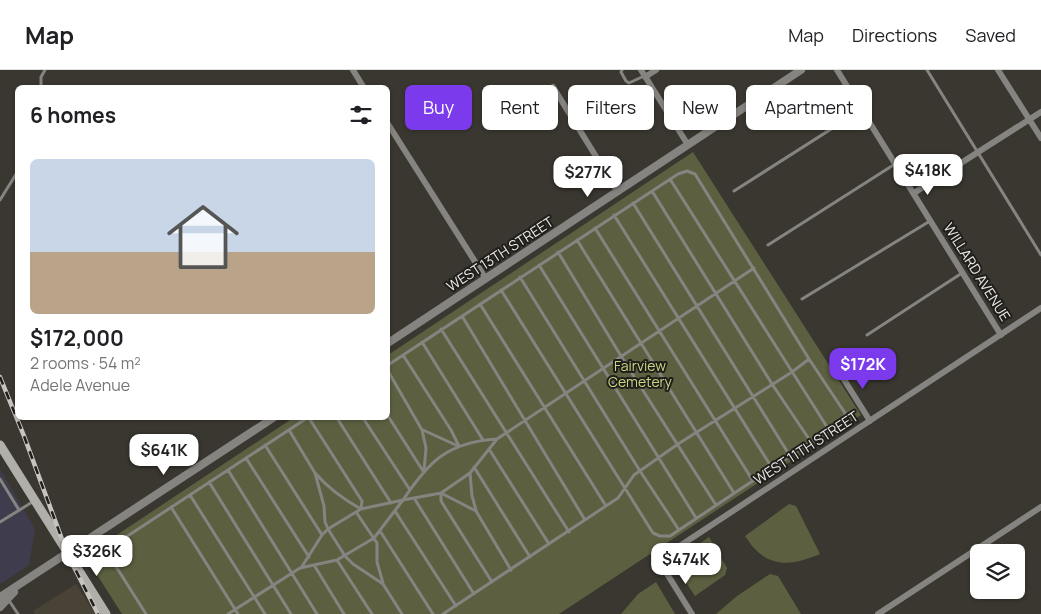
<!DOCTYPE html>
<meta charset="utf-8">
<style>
body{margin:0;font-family:Manrope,sans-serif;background:#f2f2f2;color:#202124;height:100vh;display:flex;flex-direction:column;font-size:19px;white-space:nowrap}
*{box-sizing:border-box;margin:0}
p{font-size:16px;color:#757577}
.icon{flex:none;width:28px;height:28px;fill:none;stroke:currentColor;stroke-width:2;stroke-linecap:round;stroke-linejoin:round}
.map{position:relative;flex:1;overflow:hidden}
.side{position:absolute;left:15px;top:15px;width:375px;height:335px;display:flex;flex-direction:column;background:#fff;border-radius:8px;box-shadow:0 1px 4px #0004}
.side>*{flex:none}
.banner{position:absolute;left:405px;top:15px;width:475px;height:45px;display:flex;gap:10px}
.fabs{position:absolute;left:970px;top:474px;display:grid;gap:10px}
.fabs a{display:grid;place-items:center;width:55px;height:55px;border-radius:8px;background:#fff;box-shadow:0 1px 4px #0004;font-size:25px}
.price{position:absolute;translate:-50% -42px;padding:0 11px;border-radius:10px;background:#fff;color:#222;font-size:16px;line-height:32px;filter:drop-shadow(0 1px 2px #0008)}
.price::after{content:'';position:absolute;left:50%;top:30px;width:15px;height:11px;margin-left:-8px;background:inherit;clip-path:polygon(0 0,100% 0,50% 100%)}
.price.on{background:#7c3aed;color:#fff}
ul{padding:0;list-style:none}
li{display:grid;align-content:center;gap:10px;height:265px;padding:0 15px}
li+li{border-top:1px solid #e0e0e0}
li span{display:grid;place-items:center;height:155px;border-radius:8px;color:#555}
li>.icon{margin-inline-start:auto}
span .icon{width:90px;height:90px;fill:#fffc;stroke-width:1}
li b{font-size:21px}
h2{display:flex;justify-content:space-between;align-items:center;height:60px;padding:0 15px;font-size:21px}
.pill{padding:0 18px;border-radius:8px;background:#fff;box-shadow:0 1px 4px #0004;font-size:18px;line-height:45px}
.pill.on{background:#7c3aed;color:#fff}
header{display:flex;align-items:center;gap:30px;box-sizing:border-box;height:70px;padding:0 25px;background:#fff;border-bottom:1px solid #e0e0e0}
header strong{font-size:24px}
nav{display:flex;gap:28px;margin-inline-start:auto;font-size:18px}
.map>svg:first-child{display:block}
.industrial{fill:#3f3c4e}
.built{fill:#494337}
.green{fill:#5c6040}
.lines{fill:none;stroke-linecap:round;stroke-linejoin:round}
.service{stroke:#858481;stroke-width:3}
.minor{stroke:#858481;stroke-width:6}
.tertiary{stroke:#858481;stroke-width:8}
.secondary{stroke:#b1afaa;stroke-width:9}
.rail-casing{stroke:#c7c4c0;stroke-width:4.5}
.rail{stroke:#201e1b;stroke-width:2.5;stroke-dasharray:8;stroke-linecap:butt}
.labels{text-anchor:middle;stroke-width:4;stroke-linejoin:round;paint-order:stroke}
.street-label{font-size:14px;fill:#ece9e6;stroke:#201e1b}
.park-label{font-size:14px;fill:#cdd584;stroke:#201e1b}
</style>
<header>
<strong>Map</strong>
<nav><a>Map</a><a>Directions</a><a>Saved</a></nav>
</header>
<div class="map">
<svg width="1041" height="544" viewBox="0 0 1041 544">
<rect width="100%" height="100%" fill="#3a3730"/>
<path class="industrial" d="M0 399 35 459 29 495 0 514Z"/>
<path class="built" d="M76 514 95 544H35L33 541Z"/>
<path class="green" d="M693 82 861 345 559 544H122L85 486 293 348H388V285Z
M789 434 796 436 820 484C799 493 776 499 757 481 752 477 749 471 745 466Z
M709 467 727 498 725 505 695 526 673 493Z
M770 504 778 506 801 544H716L737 526Z
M656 512 675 544H621L638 524Z"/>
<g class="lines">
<path class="service" d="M622 0 621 2 626 11 629 13 644 6
M927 0 1041 185
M41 18V7L45 0
M635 38 655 25
M652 121 772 314 811 372
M734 121 861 40
M0 130 18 101
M633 133 790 386
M614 145 772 398
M595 158 753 411
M577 170 734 423
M768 175 895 94
M558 182 621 286 716 435
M539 195 696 448
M520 207 640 401 679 460
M501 220 653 463 660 466H670L829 360 670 109
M802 229 930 151
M480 234 606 436
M462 246 585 450
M441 259 569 462
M867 265 962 203
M422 272 483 370
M403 285 451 360 459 376
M809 289 845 343V350L829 360
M388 295 678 104 687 101 695 104 809 289 792 302 678 374 634 405 618 428 443 544
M388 301 422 360 426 378 424 401
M388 346 423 401
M309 348 362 431 361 439C343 429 329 419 316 404
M337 348 391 433
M363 348 410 420
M289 360 315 403 324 436 325 452 328 459 345 486 353 494 383 514 402 544
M423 360 458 376
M497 369 754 198
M497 369 470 403 441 423 403 430C429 391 448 372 497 369Z
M265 375 322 465
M489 379 549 474
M246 388 309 487
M474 397 530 487
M228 400 317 544
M470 403 472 426 476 440
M0 409 19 440
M209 412 291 544
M190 425 265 544
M414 428 474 524
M171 437 238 544
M395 441 456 536
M356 442 377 473V492L383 513
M0 452 34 431
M380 461 433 544
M337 490 372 544
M314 495 344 544
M492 512 441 431V423L476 441 511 500
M8 529 18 544
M146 544 110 487 115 476 123 469 307 348
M228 544 300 498 337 490 374 468 403 430 361 439 328 459 322 465 301 498"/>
<path class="minor" d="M353 0 364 18
M641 0 688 75
M837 0 1001 265
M998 0 1041 68
M645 7 656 0
M553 17 618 122
M388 54 486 209
M914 123 1041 42
M838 300 870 351
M692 544 664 499 663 491 666 485 1041 238
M878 544 1041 437"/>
<path class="tertiary" d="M388 273 801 0
M0 527 273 348
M0 537 14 522"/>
<path class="secondary" d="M0 375 106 544"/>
<g class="rail-casing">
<path id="rail" d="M0 307 24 366 67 483 98 544"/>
</g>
<use href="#rail" class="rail"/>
</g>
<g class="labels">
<g class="street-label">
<text transform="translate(500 184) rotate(-33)" y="5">WEST 13TH STREET</text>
<text transform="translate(977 202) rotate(58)" y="5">WILLARD AVENUE</text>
<text transform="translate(806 378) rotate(-33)" y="5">WEST 11TH STREET</text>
</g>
<g class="park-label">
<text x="640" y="301">Fairview<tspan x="640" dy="16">Cemetery</tspan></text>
</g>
</g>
</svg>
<div class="fabs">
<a><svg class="icon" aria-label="layers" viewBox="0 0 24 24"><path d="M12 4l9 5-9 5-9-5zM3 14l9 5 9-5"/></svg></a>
</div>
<b class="price" style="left:928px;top:126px">$418K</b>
<b class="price" style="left:588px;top:128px">$277K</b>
<b class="price on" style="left:863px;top:320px">$172K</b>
<b class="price" style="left:164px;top:406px">$641K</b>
<b class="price" style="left:97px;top:507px">$326K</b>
<b class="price" style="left:686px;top:515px">$474K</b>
<div class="banner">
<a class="pill on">Buy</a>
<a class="pill">Rent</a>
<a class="pill">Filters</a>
<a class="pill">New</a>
<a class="pill">Apartment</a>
</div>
<section class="side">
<h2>6 homes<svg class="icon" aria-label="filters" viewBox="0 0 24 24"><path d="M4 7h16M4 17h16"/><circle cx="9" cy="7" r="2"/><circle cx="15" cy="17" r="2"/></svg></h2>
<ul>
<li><span style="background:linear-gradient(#c9d6e8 60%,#b9a48a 0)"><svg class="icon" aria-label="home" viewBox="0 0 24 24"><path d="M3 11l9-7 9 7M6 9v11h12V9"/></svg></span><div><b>$172,000</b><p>2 rooms · 54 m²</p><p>Adele Avenue</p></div></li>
</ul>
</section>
</div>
